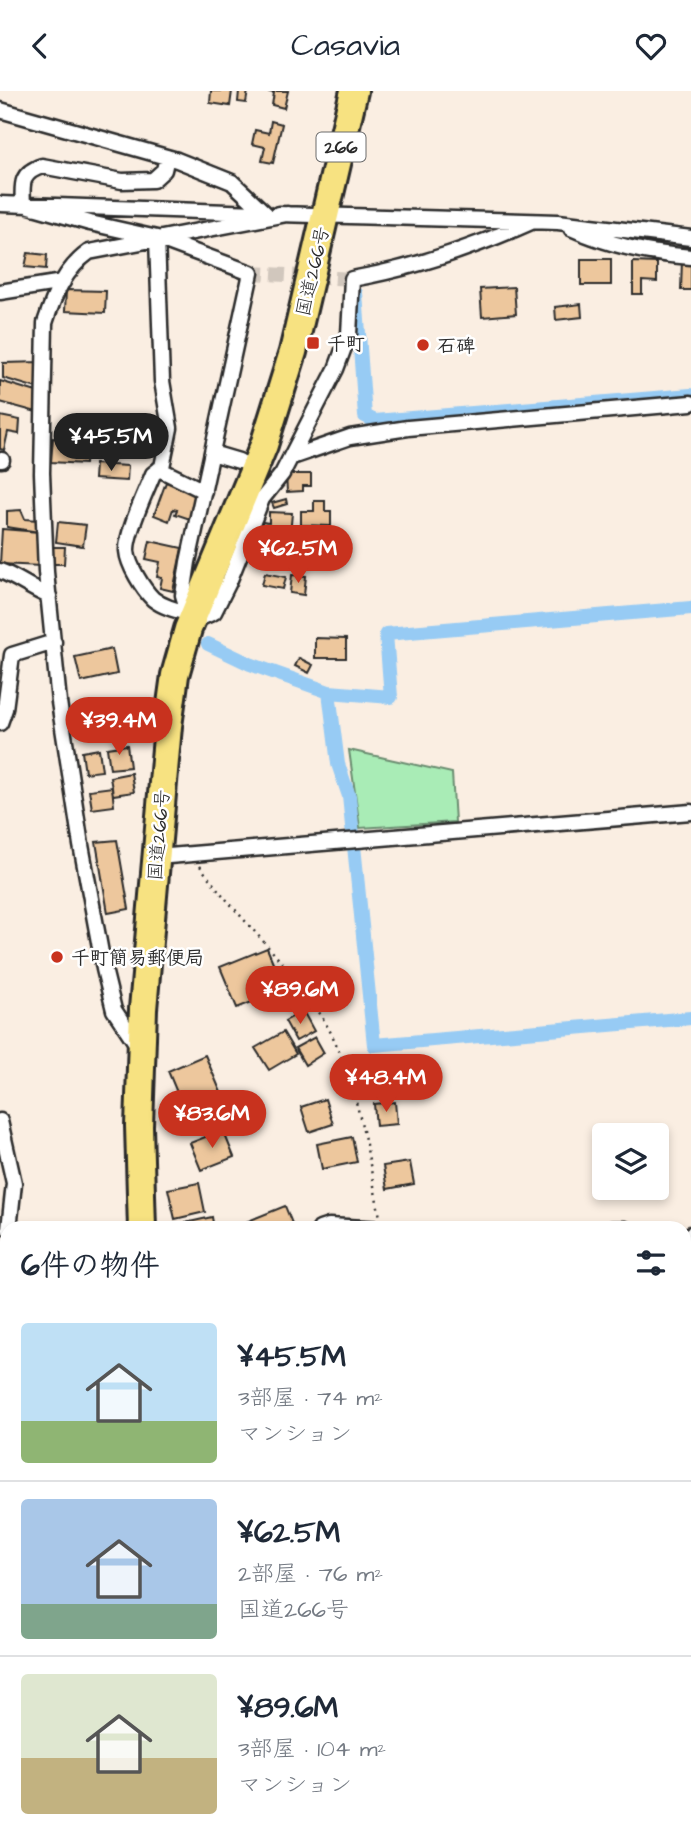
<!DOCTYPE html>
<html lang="ja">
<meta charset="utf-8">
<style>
body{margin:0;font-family:"Architects Daughter","Klee One",sans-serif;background:#f2f2f3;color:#1f2937;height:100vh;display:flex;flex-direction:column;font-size:26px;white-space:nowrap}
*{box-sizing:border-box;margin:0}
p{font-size:23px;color:#747a83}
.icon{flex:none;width:38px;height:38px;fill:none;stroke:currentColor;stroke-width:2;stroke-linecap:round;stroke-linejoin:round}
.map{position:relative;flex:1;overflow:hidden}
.sheet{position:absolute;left:0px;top:1130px;width:691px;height:625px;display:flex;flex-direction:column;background:#fff;border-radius:21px 21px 0 0;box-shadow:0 4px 10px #0003}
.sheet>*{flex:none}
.tools{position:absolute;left:592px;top:1032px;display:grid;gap:14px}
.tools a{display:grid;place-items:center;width:77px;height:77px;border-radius:7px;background:#fff;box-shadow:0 4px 10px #0003;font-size:35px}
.price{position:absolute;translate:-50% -60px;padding:0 16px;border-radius:24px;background:#c8321e;color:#fff;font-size:23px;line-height:46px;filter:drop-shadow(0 2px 4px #0008)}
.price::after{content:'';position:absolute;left:50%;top:42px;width:21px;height:16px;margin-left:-10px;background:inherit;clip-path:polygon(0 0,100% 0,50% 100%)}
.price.on{background:#222;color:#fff}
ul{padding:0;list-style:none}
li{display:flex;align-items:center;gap:21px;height:175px;padding:0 21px}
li+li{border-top:2px solid #e0e1e3}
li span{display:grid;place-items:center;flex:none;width:196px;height:140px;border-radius:7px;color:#555}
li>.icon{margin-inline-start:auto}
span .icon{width:84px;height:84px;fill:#fffc;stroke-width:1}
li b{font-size:30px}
h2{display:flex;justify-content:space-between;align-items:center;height:84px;padding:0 21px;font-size:30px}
header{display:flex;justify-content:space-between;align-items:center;height:91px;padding:0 21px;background:#fff;font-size:32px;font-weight:600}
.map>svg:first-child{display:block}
.green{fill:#a9ecb6;stroke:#6a8c70;stroke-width:2}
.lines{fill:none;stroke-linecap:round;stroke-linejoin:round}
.canal{stroke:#97cbf4;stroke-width:14}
.building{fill:#edc79d;stroke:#2b2b2b;stroke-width:2}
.street-tunnel{stroke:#d1c7bd;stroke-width:14;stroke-dasharray:14 7;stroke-linecap:butt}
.street-casing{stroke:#2b2b2b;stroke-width:19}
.secondary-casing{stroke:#2b2b2b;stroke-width:26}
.highway-casing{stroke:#2b2b2b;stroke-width:32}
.path{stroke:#2b2b2b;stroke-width:2.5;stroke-dasharray:2 5;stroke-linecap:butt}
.street{stroke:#fff;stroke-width:14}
.secondary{stroke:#fff;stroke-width:21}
.highway{stroke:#f7e281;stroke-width:26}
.poi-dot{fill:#c8321e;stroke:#fff;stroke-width:2.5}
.labels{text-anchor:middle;stroke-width:5;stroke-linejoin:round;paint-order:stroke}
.shield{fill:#fff;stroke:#6b6b6b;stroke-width:2}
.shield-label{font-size:18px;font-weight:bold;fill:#2b2b2b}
.street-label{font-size:19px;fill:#2b2b2b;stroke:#fff}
.poi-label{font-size:19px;font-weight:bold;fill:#2b2b2b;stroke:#fff;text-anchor:start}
</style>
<header><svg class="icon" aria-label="back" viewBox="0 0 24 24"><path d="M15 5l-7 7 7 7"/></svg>Casavia<svg class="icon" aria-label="heart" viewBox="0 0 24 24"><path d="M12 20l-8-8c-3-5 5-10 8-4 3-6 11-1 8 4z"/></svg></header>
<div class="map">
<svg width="691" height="1754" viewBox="0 0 691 1754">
<rect width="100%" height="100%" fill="#faeee2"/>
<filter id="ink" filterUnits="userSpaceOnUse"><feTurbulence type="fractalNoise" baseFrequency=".0143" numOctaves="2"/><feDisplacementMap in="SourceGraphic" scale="14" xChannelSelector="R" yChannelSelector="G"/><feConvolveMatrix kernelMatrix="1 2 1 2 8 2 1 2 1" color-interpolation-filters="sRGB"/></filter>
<g filter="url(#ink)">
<path class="green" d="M349 659 452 682 455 731 360 737Z"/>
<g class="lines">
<path class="canal" d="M356 202 365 325 375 330 691 304
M208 553 250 573 329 601 391 606 386 543 691 517
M329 601 338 673 349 705 374 954 691 927
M684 1338 691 1337"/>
</g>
<path class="building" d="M211 0H232L230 15 210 12Z
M239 0H248L246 12 238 11Z
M265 0H288L284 17 272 14 274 2Z
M271 30 282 33 273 72 262 70 265 56 252 53 255 39 269 42Z
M28 162 47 164 46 178 25 176Z
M581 168H611V194H581Z
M682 169 691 170V199H681Z
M633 171 657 172V191L642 190V203H633Z
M514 196 516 223 482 226 480 198Z
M66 199 106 200 105 222 65 220Z
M581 213 582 226 556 229 555 216Z
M42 271 43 299 3 287V272Z
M0 290 43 303 40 322 0 311Z
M0 325 20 329 19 343 8 341 4 359 0 358Z
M53 347 87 350 85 373 51 371Z
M95 373 128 375 127 390 94 388Z
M286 383H311V395H303V400L287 401Z
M166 391 199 403 190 428 175 423 177 419 173 418 169 430 154 424Z
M286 408 287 413 274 417 272 412Z
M314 410H325V420H331V435L301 434V420H314Z
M21 419 25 428 38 429 39 441 7 436V420Z
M269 421 292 422 290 444 261 443 262 431 269 432Z
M58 431 86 434 83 455 56 451Z
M2 438 39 441 41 475 0 473Z
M298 443H308L307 461 297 460Z
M150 450 182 457 173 500 160 497 162 487 157 486 160 471 146 468Z
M261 454 289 455 288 471 261 470Z
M50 456H65L64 473H50Z
M295 467H303V478H295Z
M265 482 286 486 283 498 262 494Z
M292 484 306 485 304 504 290 502Z
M315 547 346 548V567H315Z
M112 558 117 583 81 591 75 566Z
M299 567 313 574 309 582 295 575Z
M127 654 130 676 110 678 107 657Z
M99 658 102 680 85 682 82 661Z
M131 682 134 701 113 704 110 686Z
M112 696 114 715 92 718 89 699Z
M117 749 129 818 108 822 96 751Z
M267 857 284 898 237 917 220 876Z
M303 920 314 940 296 950 285 930Z
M283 941 296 963 269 979 255 957Z
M315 946 324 962 305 974 295 957Z
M205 964 231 1025 193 1040 168 980Z
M325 1008 333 1033 309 1041 301 1016Z
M395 1011 397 1033 376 1035 374 1013Z
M223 1039 234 1066 201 1079 190 1052Z
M352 1046 357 1071 322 1078 317 1053Z
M410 1071 414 1093 387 1098 383 1075Z
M199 1092 205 1121 175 1128 168 1098Z
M285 1115 293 1135 286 1138H237L236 1135Z
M212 1126 214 1138H177L176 1134Z
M145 1748H171V1754H146Z
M179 1748H201L202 1752 218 1751 219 1754H179Z
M300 1748H327L328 1754H301Z"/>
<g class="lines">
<path class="street-tunnel" d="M251 182 352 188"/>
<g class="street-casing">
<path id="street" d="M0 19 177 69 232 91 266 123
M0 113 257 122
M23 113 90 132 157 147 251 182 188 471 183 504 191 531 214 521 229 491 262 408 282 383 336 278 349 243 352 188C414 177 473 157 531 131
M23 113C22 94 20 82 42 75L122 90 153 89 164 79 167 66
M278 123 558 131 691 147
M571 137C609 154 649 163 691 166
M157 147 162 290 170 337 162 376 153 383C146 401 126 442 127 460 128 474 143 498 153 508 163 516 176 519 188 522
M0 201 63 191
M212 362 239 370
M292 366 350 346 408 337 691 312
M0 369H2
M159 378 204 400
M0 480C17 486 31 498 49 505
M0 632 5 618 12 564 54 551
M157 766 691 721
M138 955 114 919 104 878 81 754 59 611 46 481 42 382 45 232C54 204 65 178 89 161L287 123
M0 1030 14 1092 9 1138
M320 1138 329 1135 383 1138
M611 1138H625
M684 1147 691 1143
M3 1198 7 1159"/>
</g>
<g class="secondary-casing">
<path id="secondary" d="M0 1198 7 1197
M684 1549 691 1548
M0 1611H7"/>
</g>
<g class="highway-casing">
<path id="highway" d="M142 1138 139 1035 143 918 168 635 175 584 188 538 264 354 293 261 354 0
M235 1748 236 1754"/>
</g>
<path class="path" d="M200 775C241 832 300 881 332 944 359 1000 368 1066 380 1126
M670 1748V1754"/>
<use href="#street" class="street"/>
<use href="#secondary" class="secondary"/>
<use href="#highway" class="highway"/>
</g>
</g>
<g class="poi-dot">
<rect x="306" y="245" width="14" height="14" rx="3.5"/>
<circle cx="423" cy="254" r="7"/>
<circle cx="57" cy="866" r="7"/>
</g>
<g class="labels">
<rect class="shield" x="316.5" y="41.5" width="49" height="29" rx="5"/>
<g class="shield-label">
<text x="341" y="62">266</text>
</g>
<g class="street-label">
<text transform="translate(312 180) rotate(-77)" y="7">国道266号</text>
<text transform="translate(158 744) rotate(-85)" y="7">国道266号</text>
</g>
<g class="poi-label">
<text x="327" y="259">千町</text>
<text x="437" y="261">石碑</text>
<text x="71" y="873">千町簡易郵便局</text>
</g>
</g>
</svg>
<div class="tools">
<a><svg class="icon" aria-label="layers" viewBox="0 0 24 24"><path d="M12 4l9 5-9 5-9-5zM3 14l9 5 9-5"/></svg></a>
</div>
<b class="price on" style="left:111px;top:382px">¥45.5M</b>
<b class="price" style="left:298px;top:494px">¥62.5M</b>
<b class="price" style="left:119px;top:666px">¥39.4M</b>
<b class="price" style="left:300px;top:935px">¥89.6M</b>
<b class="price" style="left:386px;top:1023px">¥48.4M</b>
<b class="price" style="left:212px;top:1059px">¥83.6M</b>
<section class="sheet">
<h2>6件の物件<svg class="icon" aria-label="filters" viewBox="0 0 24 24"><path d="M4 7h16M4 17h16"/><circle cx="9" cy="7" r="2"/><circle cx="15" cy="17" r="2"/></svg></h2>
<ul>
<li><span style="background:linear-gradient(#bfe0f5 70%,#8fb573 0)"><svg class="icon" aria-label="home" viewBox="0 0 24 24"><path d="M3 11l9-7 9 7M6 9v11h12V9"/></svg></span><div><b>¥45.5M</b><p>3部屋 · 74 m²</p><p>マンション</p></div></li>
<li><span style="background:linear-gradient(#a9c7e8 75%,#7fa58c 0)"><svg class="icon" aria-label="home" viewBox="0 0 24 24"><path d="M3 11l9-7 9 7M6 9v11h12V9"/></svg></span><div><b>¥62.5M</b><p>2部屋 · 76 m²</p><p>国道266号</p></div></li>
<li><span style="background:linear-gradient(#dfe7d0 60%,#c2b280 0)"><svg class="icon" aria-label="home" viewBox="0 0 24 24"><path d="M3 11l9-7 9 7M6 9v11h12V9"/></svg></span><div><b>¥89.6M</b><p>3部屋 · 104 m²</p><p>マンション</p></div></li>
</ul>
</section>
</div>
